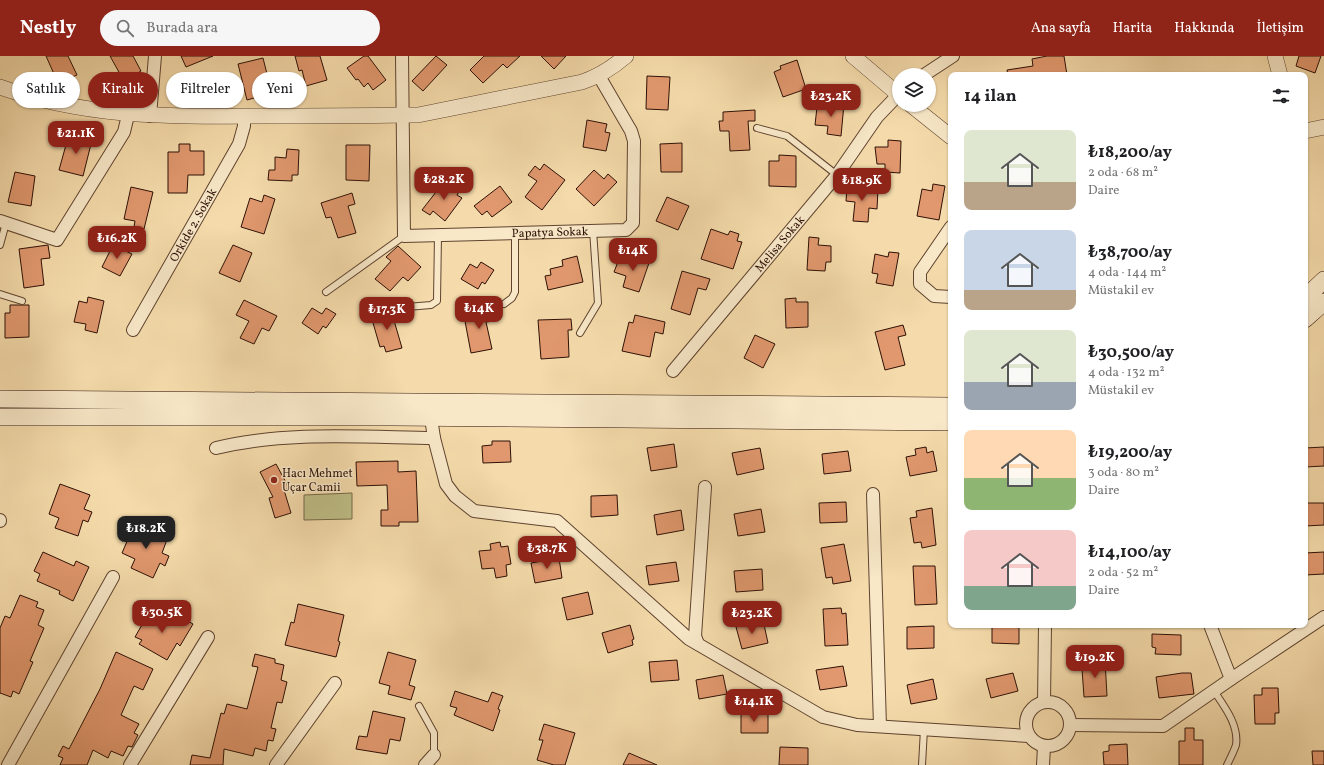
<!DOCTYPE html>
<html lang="tr">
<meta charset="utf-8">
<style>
body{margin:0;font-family:Vollkorn,serif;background:#f6f6f6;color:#202124;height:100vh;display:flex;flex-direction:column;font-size:15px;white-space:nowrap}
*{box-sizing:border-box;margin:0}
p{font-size:13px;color:#757577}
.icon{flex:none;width:22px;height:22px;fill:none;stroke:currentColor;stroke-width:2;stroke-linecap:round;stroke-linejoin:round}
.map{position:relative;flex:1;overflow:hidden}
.drawer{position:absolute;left:948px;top:16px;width:360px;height:556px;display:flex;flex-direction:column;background:#fff;border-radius:8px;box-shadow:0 1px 3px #0004}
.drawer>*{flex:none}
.banner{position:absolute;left:12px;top:16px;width:380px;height:36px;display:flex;gap:8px}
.controls{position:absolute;left:892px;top:12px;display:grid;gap:8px}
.controls a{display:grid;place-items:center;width:44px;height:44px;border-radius:50%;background:#fff;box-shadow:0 1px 3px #0004;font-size:20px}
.price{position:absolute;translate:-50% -34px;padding:0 9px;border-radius:8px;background:#8f2418;color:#fff;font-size:13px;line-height:26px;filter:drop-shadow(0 1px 2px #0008)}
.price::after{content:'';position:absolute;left:50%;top:24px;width:12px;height:9px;margin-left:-6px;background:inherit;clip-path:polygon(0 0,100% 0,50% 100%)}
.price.selected{background:#222;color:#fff}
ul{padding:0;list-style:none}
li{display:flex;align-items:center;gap:12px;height:100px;padding:0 16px}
li span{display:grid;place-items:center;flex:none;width:112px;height:80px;border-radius:8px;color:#555}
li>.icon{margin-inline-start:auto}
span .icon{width:48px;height:48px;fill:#fffc;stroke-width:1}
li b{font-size:17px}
h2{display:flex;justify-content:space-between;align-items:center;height:48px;padding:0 16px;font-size:17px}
.pill{padding:0 14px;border-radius:18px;background:#fff;box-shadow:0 1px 3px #0004;font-size:14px;line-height:36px}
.pill.selected{background:#8f2418;color:#fff}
header{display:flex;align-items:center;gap:24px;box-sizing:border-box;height:56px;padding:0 20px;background:#8f2418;color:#fff}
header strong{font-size:19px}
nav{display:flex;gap:22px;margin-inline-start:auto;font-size:14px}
.search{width:280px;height:36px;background:#f6f6f6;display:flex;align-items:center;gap:10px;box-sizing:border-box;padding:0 14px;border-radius:22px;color:#757577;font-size:15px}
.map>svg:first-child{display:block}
.green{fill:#bfbf87;stroke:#766846}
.building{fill:#e1986e;stroke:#2d1006}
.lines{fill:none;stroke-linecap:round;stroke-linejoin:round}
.service-casing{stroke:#5f432f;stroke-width:8}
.minor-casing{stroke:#5f432f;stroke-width:14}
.tertiary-casing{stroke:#5f432f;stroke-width:16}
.secondary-casing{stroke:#2d1006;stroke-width:18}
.service{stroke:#f8e8c8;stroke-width:6}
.minor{stroke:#f8e8c8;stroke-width:12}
.tertiary{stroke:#f8e8c8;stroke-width:15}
.secondary{stroke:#f8e8c8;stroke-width:17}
.poi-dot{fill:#8f2418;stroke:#f8e8c8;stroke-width:1.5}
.labels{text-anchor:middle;stroke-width:3;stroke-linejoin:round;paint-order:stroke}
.street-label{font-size:12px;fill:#2d1006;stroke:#f8e8c8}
.poi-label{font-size:12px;fill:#2d1006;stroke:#f8e8c8;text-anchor:start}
</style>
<header>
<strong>Nestly</strong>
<div class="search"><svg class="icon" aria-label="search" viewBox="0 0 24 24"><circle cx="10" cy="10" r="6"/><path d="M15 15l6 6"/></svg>Burada ara</div>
<nav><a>Ana sayfa</a><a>Harita</a><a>Hakkında</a><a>İletişim</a></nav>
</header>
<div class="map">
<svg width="1324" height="709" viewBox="0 0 1324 709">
<rect width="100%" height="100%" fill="#f5dbab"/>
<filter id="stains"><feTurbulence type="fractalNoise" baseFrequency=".005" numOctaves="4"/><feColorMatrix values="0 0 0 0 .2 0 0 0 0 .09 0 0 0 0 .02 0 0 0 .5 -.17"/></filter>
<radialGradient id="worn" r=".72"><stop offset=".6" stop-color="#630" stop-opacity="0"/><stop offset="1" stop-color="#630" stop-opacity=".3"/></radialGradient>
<path class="green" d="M352 437V463L304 464V439Z"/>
<path class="building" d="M46 0H68L77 19 58 27Z
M110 0H133L141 15 126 24 122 17 120 18Z
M181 0H213L186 11Z
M295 0H320L327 24 306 30 302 14 299 15Z
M364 0H368L386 24 373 34 368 27 364 31 358 23 356 24 347 12Z
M436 0 447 9 423 35 412 25Z
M484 0H520L507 12 503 8 483 27 470 14Z
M541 0H566L554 13Z
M1047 0H1064L1067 19H1008L1007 14 1033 10 1032 3Z
M1299 0H1321L1315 17 1296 10Z
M263 2 268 22 263 23 266 34 260 35 261 40 247 44 238 8Z
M797 4 806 33 783 41 774 16 781 13 780 10Z
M647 20 670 21 668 54 646 53Z
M832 46 844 48 841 80 827 78 828 70 815 69 817 51 832 53Z
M755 54V65H748L750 94 730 95 729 75H720L719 65H723V56Z
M587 64 607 68 605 76 610 77 606 95 583 91Z
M69 78 92 84 83 120 59 114Z
M888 84 901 85 900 117 885 116V108H877L875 91H888Z
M682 87V116H661L660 88Z
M179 88H190V95H204V119H188L187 137H168V96H179Z
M346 89H370L369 125 346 124Z
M287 93 299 94 298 119H292V125L268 124 269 114H275V101L286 102Z
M779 99 796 100V131L769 130V105H779Z
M544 108 565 124 542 154 525 141 537 125 528 119 535 110 540 114Z
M594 114 604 123 608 118 617 126 594 150 576 133Z
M15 116 35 120 31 150 8 146Z
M446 123 460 134 457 139 462 142 445 165 433 155 430 159 422 154Z
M933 128 945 130 939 164 917 160 922 133 932 135Z
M500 130 512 146 492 161 487 155 482 159 474 150Z
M131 131 153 136 144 173 134 171 135 165 124 163Z
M847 131 878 133 877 153 869 152 868 166 853 165 855 146 846 145Z
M352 137 355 148 348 150 356 177 338 182 331 161 326 162 321 147Z
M264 139 275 143 264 178 241 171 250 142 262 146Z
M667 141 689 150 678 174 656 165Z
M711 173 728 179 730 175 739 178 737 185 742 186 733 213 701 203Z
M809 181 819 182 818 189 831 190V206H826L825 215 807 214Z
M48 189 50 202 41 203 44 229 24 232 19 193Z
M113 189 132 198 120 220 102 211Z
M233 189 252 197 240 226 219 217Z
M398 190 421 211 408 225 403 221 390 235 375 223 391 205 386 201Z
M889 196 899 197 893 230 876 227 878 218 872 217 875 198 888 201Z
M577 200 583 226 548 234 545 220 551 219 550 213 563 210 562 204Z
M625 200 639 204 640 200 650 204 639 236 623 231 626 220 614 216 619 203 623 204Z
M481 206 494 214 485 228 482 226 478 233 461 223 470 208 477 212Z
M682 215 710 223 706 234 698 232 690 259 671 253Z
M88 241 104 245 97 277 85 274 86 268 74 266 79 245 87 247Z
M796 242V246H808V271L786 272 785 243Z
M244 244 277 260 269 275 262 272 254 288 240 282 249 265 236 259Z
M10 249H29V281L5 282V257H10Z
M491 250 494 265 486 266 492 293 471 297 464 260 476 258 475 254Z
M312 252 322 258 326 252 336 258 326 272 323 270 318 278 302 267Z
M391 254 402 292 386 296 384 290 380 291 371 260Z
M635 259 665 266 663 278 655 276 650 301 622 295 629 266 633 267Z
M571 263 572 274H568L569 301 541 303 538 264Z
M903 269 906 279 898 281 905 309 885 314 875 276Z
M755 279 775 288 763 312 744 302Z
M492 385H510L511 406 483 407 482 390 492 389Z
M674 388 677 411 651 415 647 392Z
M926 391 927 397 933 395 937 415 910 420 906 401 916 399 915 393Z
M1324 391V410L1305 411V392Z
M760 392 764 413 737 419 732 397Z
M848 395 851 415 824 418 822 398Z
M398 405V416L416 415 418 466H399V470H381V454H388L387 429 357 430 356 406Z
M276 408 289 432 284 434 291 457 275 462 269 442 273 441 260 416Z
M60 428 90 439 84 453 92 456 88 466 83 464 78 480 55 472 59 462 49 458Z
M617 439 618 459 591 461V440Z
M846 446 847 466 820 467 819 447Z
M1305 447H1324V469L1305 470Z
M932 452 936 489 922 492 921 486 914 487 910 462 917 461 916 455Z
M761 453 765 476 738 480 734 458Z
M681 454 684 474 657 479 654 459Z
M135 467 168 481 162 497 169 500 165 510 160 507 153 522 131 512 135 503 122 497Z
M500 486 501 491 508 490 511 508 506 509 507 520 496 522 494 512 482 513 479 495 491 494 490 488Z
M844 488 851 525 833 528 832 521 826 522 821 492Z
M43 496 74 510 76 505 89 511 73 545 59 538 60 535 37 525 40 518 34 515Z
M1324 496V518L1305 519V497Z
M559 502 562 522 535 527 531 507Z
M676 506 679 525 649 529 646 510Z
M913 510H935L937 548 915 549Z
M762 513 763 534 736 536 734 515Z
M588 536 593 558 567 564 562 542Z
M20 539 38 546 36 551 44 554 38 569 44 572 30 605 33 606 19 638 13 635 11 641 0 637V572L5 560 10 562Z
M298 548 344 559 338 585 340 586 336 601 285 589 291 566 294 567Z
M841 552 842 558 846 557 848 589 825 590 823 553Z
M151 553 177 568 181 561 193 568 180 590 177 587 167 604 139 588 142 584 135 581Z
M763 564 768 587 742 593 736 571Z
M630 569 634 583 632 584 633 589 608 597 602 577Z
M992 569H1019V588L992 587Z
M934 570V592L907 593V571Z
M1152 578 1181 579V599L1155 598 1156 592 1152 591Z
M116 596 153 613 143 634 134 630 121 659 139 668 134 677 138 679 132 691 128 690 123 700 111 695 108 702 93 694 87 709H60L63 702 58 700 63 690 69 693 100 633Z
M388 596 416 604 409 629 415 631 411 644 388 638 390 630 379 627Z
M255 598 275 603V607L284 609 281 624 287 626 282 647 277 646 271 672 276 673 273 685 268 684 266 695 255 692 253 700 224 693 223 709H190L192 699 210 702 221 657 224 658 227 648 247 653 258 611 252 610Z
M677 604 679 624 651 626 649 606Z
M1088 604H1105L1107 640 1084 641 1082 613 1088 612Z
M843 610 847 630 820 634 816 614Z
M1013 617 1018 635 991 642 986 623Z
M1182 617H1191L1194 638 1159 642 1156 621Z
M723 619 727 638 699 643 696 624Z
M933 623 937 643 911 648 907 629Z
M1262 632H1278L1279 657H1275V668H1255L1254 639H1262Z
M455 635 488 646 492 636 503 640 498 653 500 654 493 675 454 659 457 652 450 650Z
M373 655 405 662 400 685 390 683 387 698 356 693 359 680 367 681Z
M741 657H768V677H741Z
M544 668 575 677 565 709H554L537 704 543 684H539Z
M1185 672H1194V684H1203V709H1179V685H1185Z
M1127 688 1128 709H1104L1103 696 1109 695V689Z
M780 691 808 692V709H779Z
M1312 695H1324V709H1313Z
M629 697 657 709H623Z"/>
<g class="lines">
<g class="service-casing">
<path id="service" d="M757 72 787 80 837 119
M0 189 6 167
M326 236 404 180
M0 238 22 245
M504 248 512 242 515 236V176
M407 251 431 249 437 245 438 179
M580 277 598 247 593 174
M1214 635C1224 650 1239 669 1236 689 1234 695 1230 703 1227 709
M419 650 434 677V699
M922 709 924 673"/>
</g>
<g class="minor-casing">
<g id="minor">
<path id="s1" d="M402 0 404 180 626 174 633 167 634 85 631 75 599 20"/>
<path d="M924 19 953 0"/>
<path d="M150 60 155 0"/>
<path d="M0 165 57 184 124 76 128 59"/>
<path d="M951 171 920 216V228L934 240 951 241"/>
<path id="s2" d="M133 274 239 88 244 70V60"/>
<path id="s3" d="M673 315 837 119 877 61 899 38"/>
<path d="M431 362 434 382 446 428 455 440 474 455 557 465 689 583 823 661 857 669 1029 680"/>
<path d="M216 392C286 375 361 381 434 382"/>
<path d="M873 438 880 670"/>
<path d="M0 465V464"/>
<path d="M698 588 695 580 705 431"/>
<path d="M1231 623 1324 561"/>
<circle cx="1048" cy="668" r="22"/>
<path d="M1044 646 1045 569"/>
<path d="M1071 669 1163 670 1231 623 1210 569"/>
<path d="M8 709 113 521"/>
<path d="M130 709 208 581"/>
<path d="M276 709 335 627"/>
<path d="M425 709 434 699"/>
<path d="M1043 709 1044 691"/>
</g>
</g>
<g class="tertiary-casing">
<path id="tertiary" d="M853 0 899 39
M1275 0 1280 19
M0 31C81 60 161 61 246 60 298 60 351 60 404 59H418L582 26C600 20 612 12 626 0
M911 49 951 81
M1305 75 1324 71"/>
</g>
<g class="secondary-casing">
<path id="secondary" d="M1305 242 1324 224
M1305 263 1324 246
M0 343 951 350
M0 361H393L951 366"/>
</g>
<use href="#service" class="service"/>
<use href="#minor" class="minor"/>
<use href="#tertiary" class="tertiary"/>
<use href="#secondary" class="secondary"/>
</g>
<circle class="poi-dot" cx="274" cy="424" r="4"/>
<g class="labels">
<g class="street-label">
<text dy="4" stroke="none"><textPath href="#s2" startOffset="121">Orkide 2. Sokak</textPath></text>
<text dy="4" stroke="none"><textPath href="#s1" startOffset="326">Papatya Sokak</textPath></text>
<text dy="4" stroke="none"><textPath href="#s3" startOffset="166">Melisa Sokak</textPath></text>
</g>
<g class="poi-label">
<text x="282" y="421">Hacı Mehmet<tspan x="282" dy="14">Uçar Camii</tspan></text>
</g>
</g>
<rect width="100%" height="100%" filter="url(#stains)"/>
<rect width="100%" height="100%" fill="url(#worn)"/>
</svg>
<div class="controls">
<a><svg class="icon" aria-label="layers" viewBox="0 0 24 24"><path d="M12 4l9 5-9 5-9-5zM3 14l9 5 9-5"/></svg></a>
</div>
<b class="price" style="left:831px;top:62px">₺23.2K</b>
<b class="price" style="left:76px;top:99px">₺21.1K</b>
<b class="price" style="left:444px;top:145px">₺28.2K</b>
<b class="price" style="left:862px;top:146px">₺18.9K</b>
<b class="price" style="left:117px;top:204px">₺16.2K</b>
<b class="price" style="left:633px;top:216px">₺14K</b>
<b class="price" style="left:479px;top:274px">₺14K</b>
<b class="price" style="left:387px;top:275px">₺17.3K</b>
<b class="price selected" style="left:146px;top:494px">₺18.2K</b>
<b class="price" style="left:547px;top:514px">₺38.7K</b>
<b class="price" style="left:162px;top:578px">₺30.5K</b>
<b class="price" style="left:752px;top:579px">₺23.2K</b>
<b class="price" style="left:1095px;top:623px">₺19.2K</b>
<b class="price" style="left:754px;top:667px">₺14.1K</b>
<div class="banner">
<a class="pill">Satılık</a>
<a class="pill selected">Kiralık</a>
<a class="pill">Filtreler</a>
<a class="pill">Yeni</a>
</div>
<section class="drawer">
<h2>14 ilan<svg class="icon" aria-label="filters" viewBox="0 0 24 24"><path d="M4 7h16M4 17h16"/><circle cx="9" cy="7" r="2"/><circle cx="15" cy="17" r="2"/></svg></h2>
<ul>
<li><span style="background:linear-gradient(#dfe7d0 65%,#b9a48a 0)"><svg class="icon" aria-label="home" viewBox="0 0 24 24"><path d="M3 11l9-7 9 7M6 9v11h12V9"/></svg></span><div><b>₺18,200/ay</b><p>2 oda · 68 m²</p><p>Daire</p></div></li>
<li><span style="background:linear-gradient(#c9d6e8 75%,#b9a48a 0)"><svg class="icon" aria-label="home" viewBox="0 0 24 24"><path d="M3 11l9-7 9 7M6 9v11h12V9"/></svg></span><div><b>₺38,700/ay</b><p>4 oda · 144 m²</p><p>Müstakil ev</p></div></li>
<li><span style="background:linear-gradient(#dfe7d0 65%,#9aa5b1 0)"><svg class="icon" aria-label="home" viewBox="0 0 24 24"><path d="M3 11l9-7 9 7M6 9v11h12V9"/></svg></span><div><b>₺30,500/ay</b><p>4 oda · 132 m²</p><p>Müstakil ev</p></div></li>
<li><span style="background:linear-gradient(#ffd9b3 60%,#8fb573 0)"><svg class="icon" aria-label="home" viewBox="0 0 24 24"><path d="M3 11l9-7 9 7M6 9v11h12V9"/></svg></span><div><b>₺19,200/ay</b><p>3 oda · 80 m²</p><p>Daire</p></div></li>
<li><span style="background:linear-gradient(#f6c9c9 70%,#7fa58c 0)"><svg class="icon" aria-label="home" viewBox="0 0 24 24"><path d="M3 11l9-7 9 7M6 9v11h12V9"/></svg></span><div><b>₺14,100/ay</b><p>2 oda · 52 m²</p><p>Daire</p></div></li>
</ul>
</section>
</div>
